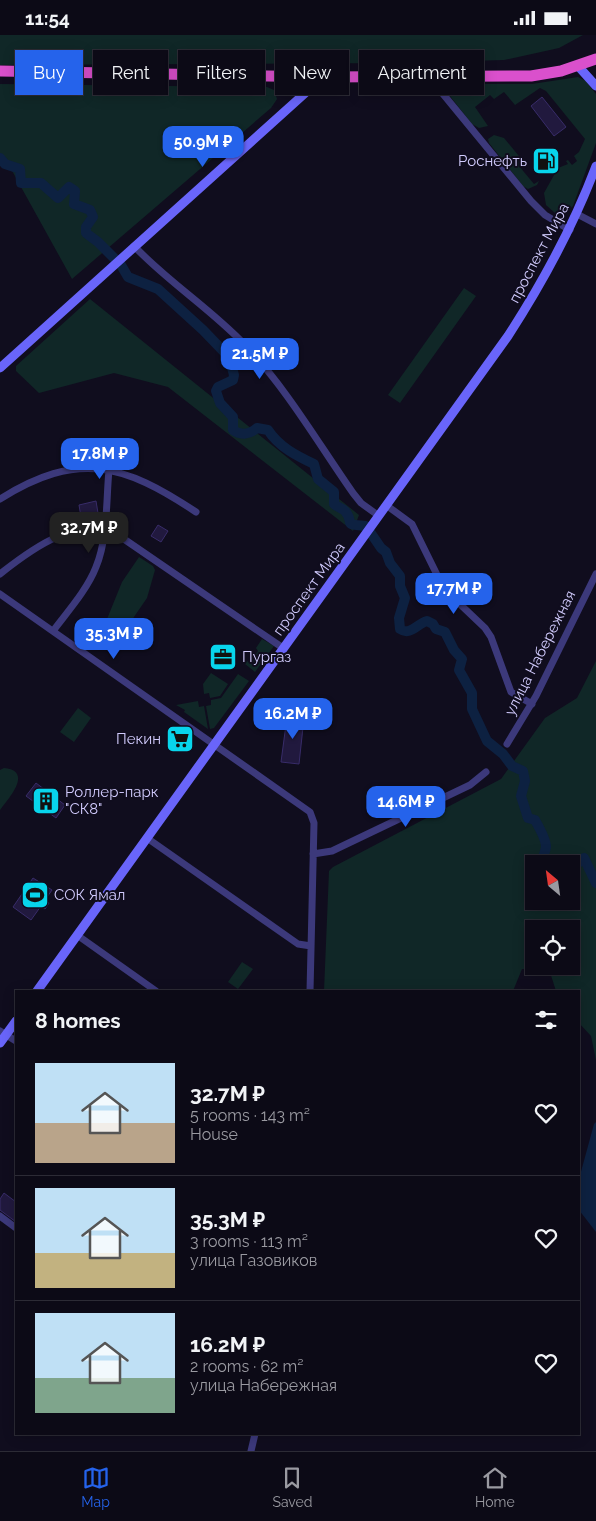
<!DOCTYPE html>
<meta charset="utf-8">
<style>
body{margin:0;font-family:Raleway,sans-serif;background:#1a1823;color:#f1f3f6;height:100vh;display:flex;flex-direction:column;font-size:19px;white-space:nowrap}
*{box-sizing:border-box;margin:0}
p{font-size:16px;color:#9a9aa1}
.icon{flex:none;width:28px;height:28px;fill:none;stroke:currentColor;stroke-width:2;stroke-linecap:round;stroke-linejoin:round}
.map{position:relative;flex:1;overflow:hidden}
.sheet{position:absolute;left:15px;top:955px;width:565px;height:445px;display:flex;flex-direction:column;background:#0c0a16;border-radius:0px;box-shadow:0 2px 12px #0003,0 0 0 1px #2c2b35}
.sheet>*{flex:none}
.guide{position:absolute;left:15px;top:15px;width:566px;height:45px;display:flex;gap:10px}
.needle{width:32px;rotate:331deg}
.tools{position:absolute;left:525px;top:820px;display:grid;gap:10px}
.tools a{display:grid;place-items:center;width:55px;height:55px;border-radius:0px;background:#0c0a16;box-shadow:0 2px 12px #0003,0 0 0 1px #2c2b35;font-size:25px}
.price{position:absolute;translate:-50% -42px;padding:0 11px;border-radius:10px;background:#2563eb;color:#fff;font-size:16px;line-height:32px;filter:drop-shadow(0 1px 2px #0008)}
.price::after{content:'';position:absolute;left:50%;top:30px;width:15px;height:11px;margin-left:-8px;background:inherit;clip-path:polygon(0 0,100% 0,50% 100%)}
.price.on{background:#222;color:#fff}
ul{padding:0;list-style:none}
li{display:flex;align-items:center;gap:15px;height:125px;padding:0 20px}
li+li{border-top:1px solid #2c2b35}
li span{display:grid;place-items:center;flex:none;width:140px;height:100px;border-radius:0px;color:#555}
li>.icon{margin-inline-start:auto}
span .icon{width:60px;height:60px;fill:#fffc;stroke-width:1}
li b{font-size:21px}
h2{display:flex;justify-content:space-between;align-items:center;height:60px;padding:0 20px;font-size:21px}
.chip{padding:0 18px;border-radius:0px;background:#0c0a16;box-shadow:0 2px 12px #0003,0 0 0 1px #2c2b35;font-size:18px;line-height:45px}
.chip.on{background:#2563eb;color:#fff}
.status{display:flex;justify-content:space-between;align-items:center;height:35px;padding:0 25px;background:#0c0a16;direction:ltr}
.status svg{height:14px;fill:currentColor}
.dock{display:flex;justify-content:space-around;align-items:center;height:70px;border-top:1px solid #2c2b35;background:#0c0a16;font-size:14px;color:#9a9aa1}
.dock a{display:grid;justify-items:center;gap:2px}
.dock .on{color:#2563eb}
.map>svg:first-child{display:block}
.green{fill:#102727;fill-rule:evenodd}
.water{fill:#0d2141}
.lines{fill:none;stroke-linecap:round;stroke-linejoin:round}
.river{stroke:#0d2141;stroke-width:10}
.building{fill:#21193e;stroke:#382c69}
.minor{stroke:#3c397b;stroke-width:7}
.secondary{stroke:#6965fa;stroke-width:9}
.trunk{stroke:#da50cc;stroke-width:11}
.labels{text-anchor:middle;stroke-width:4;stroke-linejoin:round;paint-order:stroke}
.poi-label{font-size:15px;fill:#d1cbfd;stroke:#100d1e;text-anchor:start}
.street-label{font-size:15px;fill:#d1cbfd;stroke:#100d1e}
</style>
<div class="status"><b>11:54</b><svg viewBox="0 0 49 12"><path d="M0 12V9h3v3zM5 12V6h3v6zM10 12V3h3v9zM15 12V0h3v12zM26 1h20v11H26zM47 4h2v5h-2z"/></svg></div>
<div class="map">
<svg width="596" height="1416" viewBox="0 0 596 1416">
<rect width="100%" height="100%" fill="#100d1e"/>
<path class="green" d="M0 0H583L559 13 504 25 397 28 0 30Z
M578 42 586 46 596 59V108L573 171 565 178 556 179 546 170 544 158 558 133 568 129 566 126 568 125 572 130 577 126 574 121 579 117 585 104 546 56 540 53 515 70 504 57 494 64 490 60 475 72 488 91 479 93 472 89 446 56 450 49H532Z
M0 49 267 52 274 55 277 64 271 73 72 244 5 123H0Z
M494 100 504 103 523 126 519 131 534 149 539 146 537 150 528 154 523 151 489 108 488 104Z
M464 253 476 261 400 368 388 360Z
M90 264 359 480 353 496 168 352 114 338 39 358 16 336V331Z
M139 522 153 531 155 535 147 563 125 595 107 584 122 547Z
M262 604 274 611 255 637 245 629 247 626 250 628 258 616 256 613Z
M596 626V1025L591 1001 579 988V956H556L549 934H522L513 956H324L329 836 333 832 501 744 545 683 577 663ZM534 829H571V866H534ZM534 894H571V931H534Z
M211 638 228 649 220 661 210 663 209 658 204 659 203 649Z
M238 639 249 646 214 693 210 694 206 671 211 670V665L221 663Z
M198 666 199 672 204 671 208 694 184 677 185 675 176 670Z
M78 673 91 683 74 707 60 697Z
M4 733C34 736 8 764 0 775V735Z
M242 927 253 934 238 954 228 947Z"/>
<path class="water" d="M596 1087V1197L579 1175V1144L594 1089Z"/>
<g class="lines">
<path class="river" d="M0 123 5 129 20 134 21 148H41L58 163 69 152 75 156 74 169 90 175 93 182 86 192V198L98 207 121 230 128 242 158 254 203 295 229 322 234 340 233 345 218 352 216 356 220 368 233 382V395C241 401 250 399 257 393L268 395C279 412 297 421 314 429L318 444 334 457V469C337 472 342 473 345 476 356 489 340 489 366 491L381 513 386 517 390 528 400 541V551L405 563 399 583 400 594C410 601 417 589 427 586L433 589 436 594 445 597 454 615 462 624 459 635 472 658V674L487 706 503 719 512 731 523 736 525 746 521 761 528 783 535 785C539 792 546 804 546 812 545 818 542 822 543 829
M571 838 580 825 584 823 596 848"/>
</g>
<path class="building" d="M542 62 566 92 554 101 531 71Z
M96 466 98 478 81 482 79 470Z
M158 490 168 496 161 507 151 501Z
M224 609 234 616 230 621 233 623 228 630 225 628 221 635 211 628Z
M287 682 304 683 299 729 281 727Z
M36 748 65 770 56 783 26 761Z
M33 843 52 855 45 865 49 868 45 874 41 871 31 885 13 872Z
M4 1158 16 1167V1187L0 1175V1164Z"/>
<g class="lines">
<path class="minor" d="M435 41 443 59 531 166 545 180 570 195
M577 179 596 189
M134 211C168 247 211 274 245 310 287 354 318 408 353 458L361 468 379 481
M0 464C78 415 124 429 196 477
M386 470 412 489 444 554 485 593 491 602 511 657 532 669
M0 539C34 512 77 480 121 502L283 613
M0 559 310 777 314 788 310 956
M53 596C68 576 87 555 96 532 108 503 106 466 109 435
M507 709 536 661 596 539
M147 803 298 909 311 911
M313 819 332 816 470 750 486 737
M77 900 156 956
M0 996 16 1006
M0 1181 16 1193
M251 1416 255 1399"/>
<path class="secondary" d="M578 31 596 51
M0 333 323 42
M37 956 508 301C543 247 573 192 596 131
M0 1008 16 986"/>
<path class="trunk" d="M0 36 323 42 531 41 561 36 596 24"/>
</g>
<defs>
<g id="fuel-square" transform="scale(1.4375)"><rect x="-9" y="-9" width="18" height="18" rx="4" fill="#08d5ec" stroke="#100d1e"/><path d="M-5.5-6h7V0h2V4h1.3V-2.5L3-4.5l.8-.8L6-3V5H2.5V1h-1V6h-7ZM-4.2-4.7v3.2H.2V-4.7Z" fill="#111"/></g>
<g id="office-square" transform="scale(1.4375)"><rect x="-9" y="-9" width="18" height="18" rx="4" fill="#08d5ec" stroke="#100d1e"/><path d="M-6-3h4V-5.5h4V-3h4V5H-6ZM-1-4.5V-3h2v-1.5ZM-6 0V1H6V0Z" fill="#111"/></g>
<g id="supermarket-square" transform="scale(1.4375)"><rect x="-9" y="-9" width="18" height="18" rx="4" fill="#08d5ec" stroke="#100d1e"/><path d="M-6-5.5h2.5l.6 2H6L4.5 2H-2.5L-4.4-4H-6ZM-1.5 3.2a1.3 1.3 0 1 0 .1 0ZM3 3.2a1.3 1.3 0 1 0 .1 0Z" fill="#111"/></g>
<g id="building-square" transform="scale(1.4375)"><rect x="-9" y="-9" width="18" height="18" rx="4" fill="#08d5ec" stroke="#100d1e"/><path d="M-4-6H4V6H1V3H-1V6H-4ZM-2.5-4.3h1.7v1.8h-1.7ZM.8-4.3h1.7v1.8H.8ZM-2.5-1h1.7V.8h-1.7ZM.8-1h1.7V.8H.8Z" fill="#111"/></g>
<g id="stadium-square" transform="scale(1.4375)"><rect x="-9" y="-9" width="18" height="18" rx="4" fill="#08d5ec" stroke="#100d1e"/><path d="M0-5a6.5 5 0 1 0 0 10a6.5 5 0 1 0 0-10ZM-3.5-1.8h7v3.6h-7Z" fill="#111"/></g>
</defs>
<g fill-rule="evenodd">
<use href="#fuel-square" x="546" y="126"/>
<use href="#office-square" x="223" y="622"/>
<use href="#supermarket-square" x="180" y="704"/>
<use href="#building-square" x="46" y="766"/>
<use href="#stadium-square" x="35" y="860"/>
</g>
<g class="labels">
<g class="poi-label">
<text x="527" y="131" text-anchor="end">Роснефть</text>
<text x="242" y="627">Пургаз</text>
<text x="161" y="709" text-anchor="end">Пекин</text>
<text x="65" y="762">Роллер-парк<tspan x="65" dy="17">"СК8"</tspan></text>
<text x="54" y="865">СОК Ямал</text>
</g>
<g class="street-label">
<text transform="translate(539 218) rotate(-62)" y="5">проспект Мира</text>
<text transform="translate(309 554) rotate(-54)" y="5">проспект Мира</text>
<text transform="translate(540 618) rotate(-63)" y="5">улица Набережная</text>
</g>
</g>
</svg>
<div class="tools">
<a><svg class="needle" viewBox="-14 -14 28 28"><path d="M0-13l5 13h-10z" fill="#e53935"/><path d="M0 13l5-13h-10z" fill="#9a9aa1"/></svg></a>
<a><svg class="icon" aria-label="locate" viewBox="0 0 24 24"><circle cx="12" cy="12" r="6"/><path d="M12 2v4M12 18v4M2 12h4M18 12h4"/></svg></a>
</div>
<b class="price" style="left:203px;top:133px">50.9M ₽</b>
<b class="price" style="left:260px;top:345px">21.5M ₽</b>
<b class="price" style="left:100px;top:445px">17.8M ₽</b>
<b class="price on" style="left:89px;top:519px">32.7M ₽</b>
<b class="price" style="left:454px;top:580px">17.7M ₽</b>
<b class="price" style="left:114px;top:625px">35.3M ₽</b>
<b class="price" style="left:293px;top:705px">16.2M ₽</b>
<b class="price" style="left:406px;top:793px">14.6M ₽</b>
<div class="guide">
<a class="chip on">Buy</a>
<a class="chip">Rent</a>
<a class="chip">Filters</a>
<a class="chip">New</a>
<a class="chip">Apartment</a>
</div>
<section class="sheet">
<h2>8 homes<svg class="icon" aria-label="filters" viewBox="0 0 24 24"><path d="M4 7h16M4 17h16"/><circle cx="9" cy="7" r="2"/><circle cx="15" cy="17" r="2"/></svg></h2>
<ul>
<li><span style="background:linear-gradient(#bfe0f5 60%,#b9a48a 0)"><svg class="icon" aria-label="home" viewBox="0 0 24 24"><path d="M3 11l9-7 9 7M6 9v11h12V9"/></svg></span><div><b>32.7M ₽</b><p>5 rooms · 143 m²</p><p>House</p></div><svg class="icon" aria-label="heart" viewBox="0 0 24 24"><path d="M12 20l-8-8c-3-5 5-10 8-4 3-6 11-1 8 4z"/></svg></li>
<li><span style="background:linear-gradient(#bfe0f5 65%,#c2b280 0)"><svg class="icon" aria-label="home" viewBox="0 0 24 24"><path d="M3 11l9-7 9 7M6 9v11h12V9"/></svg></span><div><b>35.3M ₽</b><p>3 rooms · 113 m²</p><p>улица Газовиков</p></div><svg class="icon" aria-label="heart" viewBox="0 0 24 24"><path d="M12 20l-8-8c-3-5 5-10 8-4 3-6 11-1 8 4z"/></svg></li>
<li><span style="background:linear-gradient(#bfe0f5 65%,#7fa58c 0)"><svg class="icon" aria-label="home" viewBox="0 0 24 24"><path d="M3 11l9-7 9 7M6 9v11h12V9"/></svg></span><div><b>16.2M ₽</b><p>2 rooms · 62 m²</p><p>улица Набережная</p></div><svg class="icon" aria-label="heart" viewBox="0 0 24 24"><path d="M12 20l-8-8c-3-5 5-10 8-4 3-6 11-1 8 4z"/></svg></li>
</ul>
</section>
</div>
<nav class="dock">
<a class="on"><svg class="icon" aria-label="map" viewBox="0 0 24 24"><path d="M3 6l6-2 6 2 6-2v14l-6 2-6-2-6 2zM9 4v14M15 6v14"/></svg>Map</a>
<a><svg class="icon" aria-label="saved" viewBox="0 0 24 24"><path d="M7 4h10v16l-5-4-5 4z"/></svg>Saved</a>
<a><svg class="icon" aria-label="home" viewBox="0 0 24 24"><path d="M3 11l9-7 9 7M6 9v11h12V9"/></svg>Home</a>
</nav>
